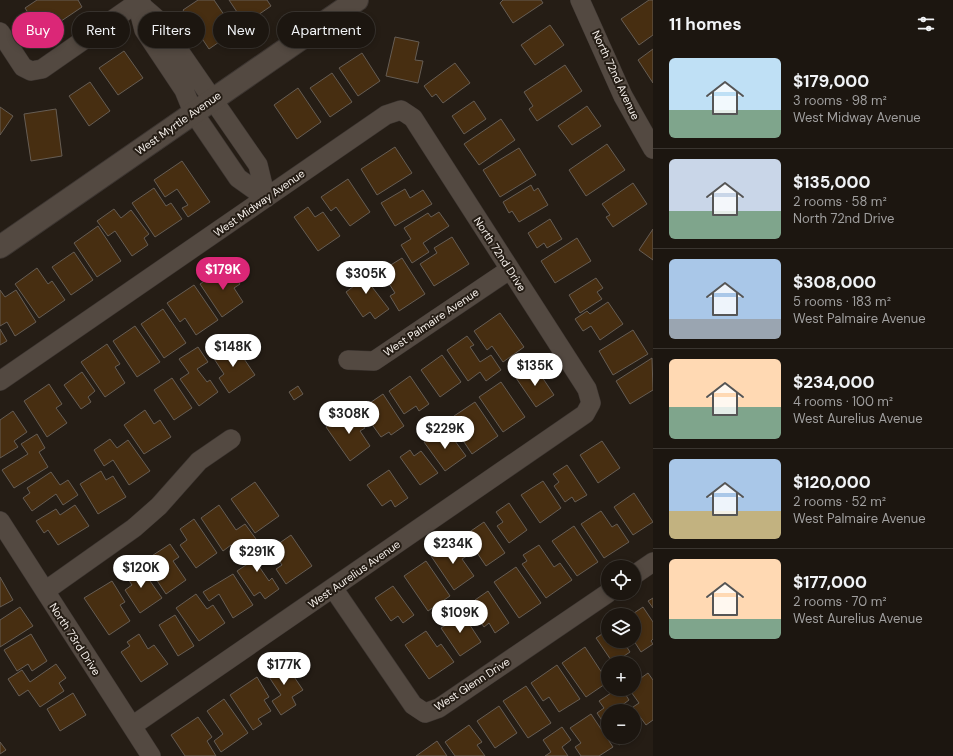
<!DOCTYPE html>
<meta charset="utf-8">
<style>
body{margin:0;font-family:"DM Sans",sans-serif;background:#29231e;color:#f1f3f6;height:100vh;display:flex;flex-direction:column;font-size:15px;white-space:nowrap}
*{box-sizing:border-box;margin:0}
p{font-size:13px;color:#a09f9f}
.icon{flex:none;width:22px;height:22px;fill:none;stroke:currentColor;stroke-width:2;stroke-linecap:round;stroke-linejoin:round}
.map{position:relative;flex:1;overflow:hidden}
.details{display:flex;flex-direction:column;background:#1c1610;width:300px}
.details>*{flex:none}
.top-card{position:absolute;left:12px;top:12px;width:380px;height:36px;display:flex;gap:8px}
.buttons{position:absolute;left:601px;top:560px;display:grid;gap:8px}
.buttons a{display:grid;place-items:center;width:40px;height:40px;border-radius:50%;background:#1c1610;box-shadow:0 2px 6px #0003,0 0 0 1px #3a3530;font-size:20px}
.price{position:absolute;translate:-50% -34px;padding:0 9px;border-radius:14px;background:#fff;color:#222;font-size:13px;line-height:26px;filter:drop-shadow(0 1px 2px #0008)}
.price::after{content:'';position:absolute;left:50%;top:24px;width:12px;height:9px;margin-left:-6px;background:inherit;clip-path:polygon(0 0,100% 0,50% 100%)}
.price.current{background:#db2777;color:#fff}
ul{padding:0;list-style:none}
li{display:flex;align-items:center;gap:12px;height:100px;padding:0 16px}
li+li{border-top:1px solid #3a3530}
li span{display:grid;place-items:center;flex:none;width:112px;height:80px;border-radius:6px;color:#555}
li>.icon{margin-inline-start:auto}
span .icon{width:48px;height:48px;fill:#fffc;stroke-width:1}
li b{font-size:17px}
h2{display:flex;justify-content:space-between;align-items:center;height:48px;padding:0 16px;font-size:17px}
.chip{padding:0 14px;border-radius:18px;background:#1c1610;box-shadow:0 2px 6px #0003,0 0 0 1px #3a3530;font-size:14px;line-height:36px}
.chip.current{background:#db2777;color:#fff}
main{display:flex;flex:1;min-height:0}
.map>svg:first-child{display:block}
.building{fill:#472e11;stroke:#665d54}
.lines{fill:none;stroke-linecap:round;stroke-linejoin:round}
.minor-casing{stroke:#3d3632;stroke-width:20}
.tertiary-casing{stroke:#3d3632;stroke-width:24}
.minor{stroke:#534941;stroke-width:19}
.tertiary{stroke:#534941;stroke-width:22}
.labels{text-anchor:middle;stroke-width:4;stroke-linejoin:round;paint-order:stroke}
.street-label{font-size:11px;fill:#f7f1ec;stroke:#251d15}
</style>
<main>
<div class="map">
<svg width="653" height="756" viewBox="0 0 653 756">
<rect width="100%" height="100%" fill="#251d15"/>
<path class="building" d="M37 0H78L82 7 42 34 25 8Z
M198 0H214L235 31 209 49 183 10Z
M229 0H267L271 6 245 24Z
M503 0H541L543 3 513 23 500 3Z
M649 0H653V35L639 45 621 19Z
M550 25 564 45 535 65 521 45Z
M395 37 419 42 415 60 423 61 418 83 386 76Z
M653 49V83L638 60Z
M124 51 143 78 118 95 99 68Z
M362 53 380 81 358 96 339 68Z
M455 63 470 83 443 103 436 94 432 97 424 86Z
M565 65 582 91 537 121 529 109 533 106 524 92Z
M332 73 352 102 330 117 310 88Z
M90 82 110 111 89 126 69 96Z
M298 88 321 122 297 139 274 105Z
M474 101 486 119 464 134 452 116Z
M587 106 601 126 572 145 558 126Z
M0 107 13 116 0 135Z
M56 109 62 156 31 161 24 114Z
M501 119 515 140 479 165 464 144Z
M607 144 625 170 586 196 569 170Z
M395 147 412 173 377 195 361 169Z
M519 148 536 175 500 197 483 170Z
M182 161 210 202 188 217 182 208 188 205 177 189 165 197 154 180Z
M348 179 370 212 350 226 336 207 331 211 321 197Z
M633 183 647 204 613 227 606 217 610 215 602 204Z
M531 185 534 191 538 188 548 205 519 222 512 211 509 213 503 202Z
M154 188 166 206 171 203 182 219 155 237 132 203Z
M405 189 410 198 423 190 432 204 395 226 381 203Z
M308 207 315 217 323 212 340 236 318 251 294 217Z
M114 209 121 218 131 210 149 234 144 238 148 245 132 256 115 231 108 236 97 221Z
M439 212 449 226 423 243 429 252 412 263 401 245 411 239 404 228 428 213 431 217Z
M550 219 562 239 547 248 544 243 537 248 528 233Z
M98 226 121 261 97 277 74 243Z
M653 229V260L639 250Z
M452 237 469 264 434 286 420 264 437 253 434 248Z
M577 238 591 261 555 283 541 261Z
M74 252 93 280 71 295 52 267Z
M402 258 425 294 399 311 390 296 395 293 381 271Z
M368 264 374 273 366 279 389 309 375 319 370 312 363 317 346 292 358 283 352 275Z
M227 266 240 284 234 288 243 302 222 317 200 284Z
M37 268 48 284 52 281 65 300 39 318 15 284Z
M596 278 603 288 597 292 602 299 580 313 569 295Z
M194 285 218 320 196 335 185 318 180 322 167 303Z
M0 290 5 297 16 290 36 322 15 336 7 322 0 326Z
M608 302 623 324 600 340 591 326 583 331 575 319 587 311 590 314Z
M163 309 186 343 164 358 141 324Z
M500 313 524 347 503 362 492 346 487 350 474 331Z
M135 326 160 362 137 377 113 341Z
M0 329 7 341 0 345Z
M633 330 648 354 613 375 599 351Z
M467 336 474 345 470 347 480 362 491 355 501 370 486 381 480 372 468 381 447 350Z
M107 344 120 364 115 367 125 383 105 397 81 362Z
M234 344 255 375 229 393 219 378 224 374 211 354 220 348 222 352Z
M198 347 208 362 197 369 207 382 210 380 218 392 199 406 180 379 189 373 179 359Z
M442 355 461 382 440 397 421 370Z
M652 358 653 390 630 404 616 381Z
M526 370 530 376 538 371 554 395 536 407 516 378Z
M82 372 95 391 88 397 91 402 81 409 64 385Z
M410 376 429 404 419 411 416 406 404 414 389 391Z
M172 378 192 408 174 420 154 390Z
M501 382 525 417 503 432 479 397Z
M49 384 62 404 56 408 67 423 47 437 24 401Z
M298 386 303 394 294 400 289 392Z
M383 394 404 426 391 435 389 432 381 437 361 409Z
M475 402 498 436 472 454 460 436 466 432 454 416Z
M352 409 365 428 360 431 370 446 350 461 326 427Z
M145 410 154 424 160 420 171 437 144 454 124 425Z
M13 411 27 432 14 441 18 447 0 458V420Z
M447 430 466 456 445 471 424 442 437 433 439 435Z
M37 434 45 448 39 452 48 467 14 488 2 470 28 454 21 444Z
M110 439 117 448 128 440 150 471 129 485 113 460 104 466 94 450Z
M602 441 620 468 598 483 580 455Z
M410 450 414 456 421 451 438 473 420 485 400 457Z
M567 465 587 495 575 502 572 497 565 502 554 486 559 482 553 474Z
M389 470 408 498 395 507 391 500 382 506 367 485Z
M101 471 106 480 113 476 126 497 98 514 80 484Z
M51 472 60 485 68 480 78 495 63 505 56 494 32 511 23 498 30 493 27 488Z
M543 481 561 508 540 523 521 495Z
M255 482 279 516 255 533 231 499Z
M634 493 653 522 633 535 614 507Z
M509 503 527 530 509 543 497 526 503 522 496 512Z
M75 505 89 526 58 545 48 530 44 533 36 521 56 509 60 515Z
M219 505 236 530 245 524 256 539 236 552 231 545 223 551 201 518Z
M601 511 612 527 617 524 629 542 604 558 581 524Z
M194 519 217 553 196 568 180 545 187 540 180 529Z
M484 522 505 553 486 566 465 535Z
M574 526 598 562 577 576 552 541Z
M291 535 312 566 286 584 276 569 282 565 271 549Z
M455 540 467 556 462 559 474 576 454 590 431 556Z
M259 543 269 558 258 565 269 581 272 578 279 589 265 599 260 592 254 596 237 571 249 563 243 554Z
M170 544 179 557 173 561 186 580 166 594 144 561Z
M539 545 554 567 560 563 572 580 546 598 522 564 527 561 523 555Z
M426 561 450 596 428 611 404 576Z
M138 564 162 598 140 613 125 590 132 585 124 573Z
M516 567 541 603 519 618 494 582Z
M233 574 253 605 233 618 219 594 209 601 203 592Z
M0 577 13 600 0 607Z
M112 581 125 602 120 605 130 621 109 635 84 598Z
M393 586 414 615 403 623 398 616 391 621 375 598Z
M488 591 509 623 495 633 489 623 484 627 473 611 480 607 475 600Z
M196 594 207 609 213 605 225 623 199 641 176 608Z
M653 598V608L648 601Z
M20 607 33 626 0 647V620Z
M643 607 653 622V639L651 641 653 644 641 652 634 641V615H631Z
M452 613 455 617 462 613 481 642 460 656 441 628 449 623 445 618Z
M175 615 194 646 178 656 159 625Z
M608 630V641H623L630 652 624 656 628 662 626 663H613L596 638Z
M426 631 437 647 441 644 454 662 429 679 405 645Z
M31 634 47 661 32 671 28 664 17 671 4 650Z
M139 634 148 649 154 645 168 664 141 682 121 652 130 646 127 642Z
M585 647 608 682 586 697 562 663Z
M282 659 303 690 292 697 296 705 281 715 272 701 281 695 265 671Z
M56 664 66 678 59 683 64 691 40 707 28 690 19 696 8 679 22 670 30 682Z
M557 665 580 699 559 712 549 697 543 701 531 683Z
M648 673 653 680V720L646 725 633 707 639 703 629 689H634V683Z
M257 677 269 697 264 700 271 711 258 719 262 724 253 730 230 695Z
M526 686 551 723 528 738 503 701Z
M617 689H622L629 700 621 706 625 711H608V730L597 713 604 708 599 701Z
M73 693 86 715 60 731 47 709Z
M224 699 248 733 221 752 214 741 223 734 207 711Z
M499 706 517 733 495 748 477 721Z
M591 714 613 747 599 756H581L575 747 581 743 570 728Z
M198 717 212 737 207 741 216 756H185L171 735Z
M634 724 639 731 634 735Z
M469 725 482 742 477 745 485 756H455L445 742Z
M562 727 571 740 562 747 568 756H545L551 752 543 740Z
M613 737H631L619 745Z
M437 741 447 756H416Z
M0 742 6 750 0 754Z"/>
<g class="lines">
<g class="minor-casing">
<path id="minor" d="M135 0 157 19 258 165 266 198
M580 0 623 96 653 149
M137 3 144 30 184 90 193 112 238 178 266 198
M0 32 23 67 31 71 42 69 141 0
M348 360 374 361 509 270
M0 381 386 115 401 110 413 118 587 389 591 403 585 414 132 726
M0 521 151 756
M634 575 653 562
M333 588 413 705 425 713 439 708 608 593
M45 591 134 528 159 506 199 461 231 439"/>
</g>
<g class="tertiary-casing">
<path id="tertiary" d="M0 247 357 0"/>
</g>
<use href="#minor" class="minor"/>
<use href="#tertiary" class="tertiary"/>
</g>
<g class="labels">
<g class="street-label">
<text transform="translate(616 75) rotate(65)" y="4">North 72nd Avenue</text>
<text transform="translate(178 123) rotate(-35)" y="4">West Myrtle Avenue</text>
<text transform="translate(259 203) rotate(-35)" y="4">West Midway Avenue</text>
<text transform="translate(500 254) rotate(57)" y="4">North 72nd Drive</text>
<text transform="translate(431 322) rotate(-34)" y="4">West Palmaire Avenue</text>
<text transform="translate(354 574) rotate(-35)" y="4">West Aurelius Avenue</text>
<text transform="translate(75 639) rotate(57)" y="4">North 73rd Drive</text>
<text transform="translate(472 684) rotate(-33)" y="4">West Glenn Drive</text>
</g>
</g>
</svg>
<div class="buttons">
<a><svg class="icon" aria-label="locate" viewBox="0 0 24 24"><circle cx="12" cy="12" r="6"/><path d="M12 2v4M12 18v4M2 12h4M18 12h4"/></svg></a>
<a><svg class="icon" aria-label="layers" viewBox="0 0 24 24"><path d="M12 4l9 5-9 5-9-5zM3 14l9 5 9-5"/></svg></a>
<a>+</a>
<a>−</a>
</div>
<b class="price current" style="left:223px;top:291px">$179K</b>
<b class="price" style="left:366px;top:295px">$305K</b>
<b class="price" style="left:233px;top:368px">$148K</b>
<b class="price" style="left:535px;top:387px">$135K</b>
<b class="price" style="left:349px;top:435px">$308K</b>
<b class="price" style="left:445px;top:450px">$229K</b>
<b class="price" style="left:453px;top:565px">$234K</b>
<b class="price" style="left:257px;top:573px">$291K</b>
<b class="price" style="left:141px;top:589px">$120K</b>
<b class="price" style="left:460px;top:634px">$109K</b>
<b class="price" style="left:284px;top:686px">$177K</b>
<div class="top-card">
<a class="chip current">Buy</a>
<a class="chip">Rent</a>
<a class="chip">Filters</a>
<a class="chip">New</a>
<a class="chip">Apartment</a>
</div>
</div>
<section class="details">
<h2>11 homes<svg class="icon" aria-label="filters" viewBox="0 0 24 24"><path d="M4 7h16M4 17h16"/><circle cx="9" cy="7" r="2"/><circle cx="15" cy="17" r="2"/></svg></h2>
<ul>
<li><span style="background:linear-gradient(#bfe0f5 65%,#7fa58c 0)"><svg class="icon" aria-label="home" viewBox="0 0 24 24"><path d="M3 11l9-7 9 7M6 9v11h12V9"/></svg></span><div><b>$179,000</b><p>3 rooms · 98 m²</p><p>West Midway Avenue</p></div></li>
<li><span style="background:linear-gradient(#c9d6e8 65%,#7fa58c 0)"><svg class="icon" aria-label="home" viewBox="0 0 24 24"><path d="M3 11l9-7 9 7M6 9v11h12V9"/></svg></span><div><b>$135,000</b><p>2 rooms · 58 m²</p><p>North 72nd Drive</p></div></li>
<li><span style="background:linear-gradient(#a9c7e8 75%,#9aa5b1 0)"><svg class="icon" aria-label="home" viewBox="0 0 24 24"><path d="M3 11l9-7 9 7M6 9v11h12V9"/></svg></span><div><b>$308,000</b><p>5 rooms · 183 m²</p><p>West Palmaire Avenue</p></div></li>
<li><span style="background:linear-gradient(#ffd9b3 60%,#7fa58c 0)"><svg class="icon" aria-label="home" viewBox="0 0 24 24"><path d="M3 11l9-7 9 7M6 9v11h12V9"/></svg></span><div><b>$234,000</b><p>4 rooms · 100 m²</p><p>West Aurelius Avenue</p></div></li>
<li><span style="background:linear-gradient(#a9c7e8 65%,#c2b280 0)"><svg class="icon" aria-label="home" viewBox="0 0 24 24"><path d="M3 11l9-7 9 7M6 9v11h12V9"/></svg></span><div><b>$120,000</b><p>2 rooms · 52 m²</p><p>West Palmaire Avenue</p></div></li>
<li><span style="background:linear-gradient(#ffd9b3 75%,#7fa58c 0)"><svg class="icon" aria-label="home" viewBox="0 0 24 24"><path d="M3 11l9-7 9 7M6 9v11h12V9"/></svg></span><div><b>$177,000</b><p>2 rooms · 70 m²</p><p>West Aurelius Avenue</p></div></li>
</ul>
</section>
</main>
